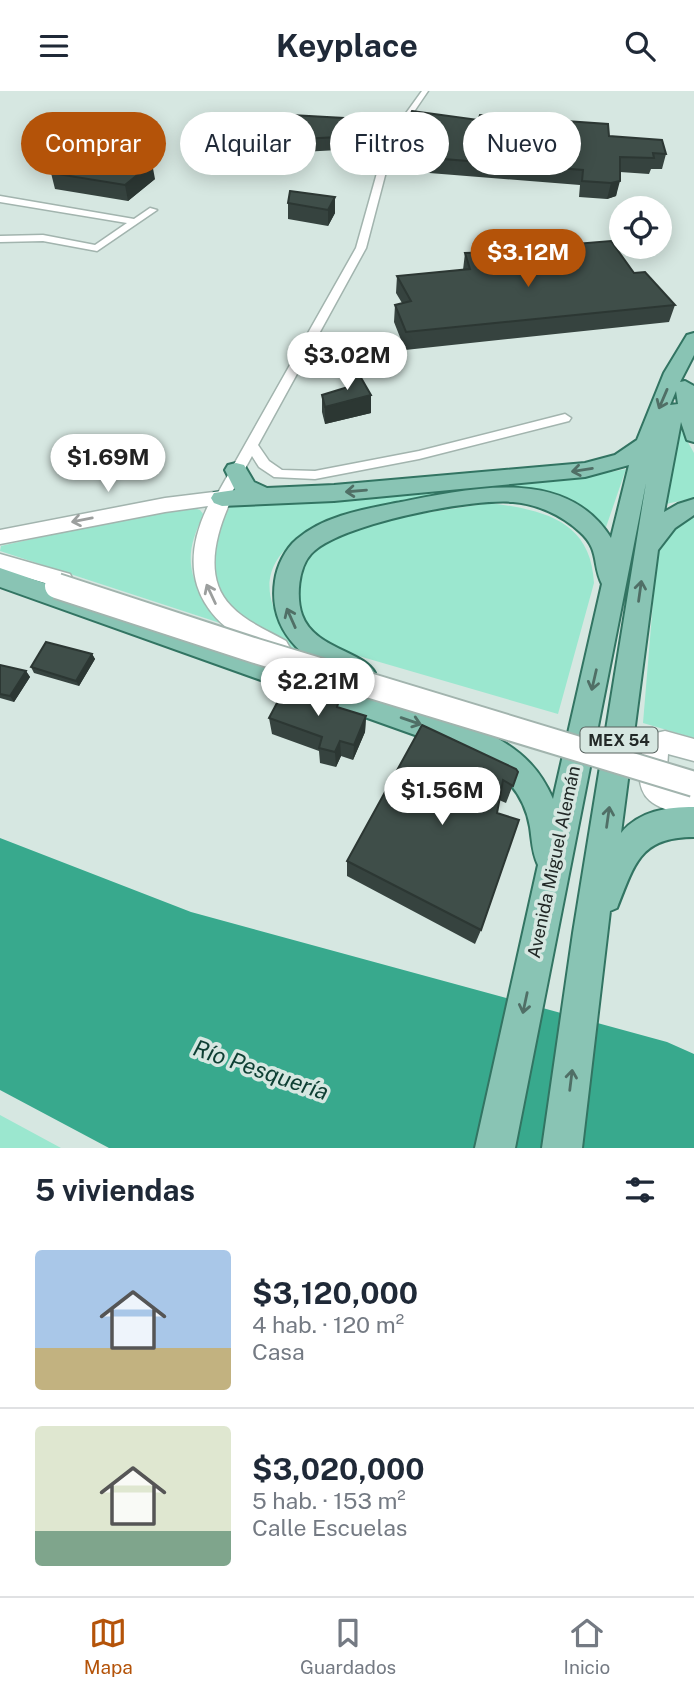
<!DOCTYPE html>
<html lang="es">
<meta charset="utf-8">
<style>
body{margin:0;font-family:"Public Sans",sans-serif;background:#f2f2f3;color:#1f2937;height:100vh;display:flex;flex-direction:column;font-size:26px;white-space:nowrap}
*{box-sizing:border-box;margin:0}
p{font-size:23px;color:#747a83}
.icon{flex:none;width:38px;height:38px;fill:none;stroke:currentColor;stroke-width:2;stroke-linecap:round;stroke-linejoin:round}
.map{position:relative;height:1057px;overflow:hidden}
.details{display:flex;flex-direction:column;background:#fff;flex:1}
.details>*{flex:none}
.guide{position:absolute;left:21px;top:21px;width:653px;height:63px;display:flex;gap:14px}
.controls{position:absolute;left:609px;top:105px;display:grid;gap:14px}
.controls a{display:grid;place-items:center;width:63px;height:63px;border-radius:50%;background:#fff;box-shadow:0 4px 18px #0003;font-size:35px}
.price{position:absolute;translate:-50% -60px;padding:0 16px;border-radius:24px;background:#fff;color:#222;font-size:23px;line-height:46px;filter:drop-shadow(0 2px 4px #0008)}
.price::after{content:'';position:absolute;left:50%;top:42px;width:21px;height:16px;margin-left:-10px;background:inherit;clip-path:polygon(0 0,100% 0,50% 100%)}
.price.on{background:#b45309;color:#fff}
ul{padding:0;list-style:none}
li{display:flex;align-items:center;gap:21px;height:175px;padding:0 35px}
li+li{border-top:2px solid #e0e1e3}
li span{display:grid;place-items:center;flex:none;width:196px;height:140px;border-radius:7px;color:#555}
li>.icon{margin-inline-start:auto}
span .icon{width:84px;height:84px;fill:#fffc;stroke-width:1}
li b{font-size:30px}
h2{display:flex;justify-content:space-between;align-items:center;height:84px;padding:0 35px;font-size:30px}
.chip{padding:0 24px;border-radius:32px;background:#fff;box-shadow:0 4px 18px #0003;font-size:24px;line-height:63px}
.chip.on{background:#b45309;color:#fff}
header{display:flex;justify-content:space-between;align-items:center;height:91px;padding:0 35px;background:#fff;font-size:32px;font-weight:700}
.tabs{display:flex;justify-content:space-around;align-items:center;height:98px;border-top:2px solid #e0e1e3;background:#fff;font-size:19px;color:#747a83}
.tabs a{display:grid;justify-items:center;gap:4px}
.tabs .on{color:#b45309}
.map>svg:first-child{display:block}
.green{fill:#9be7cf}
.water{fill:#38a98d}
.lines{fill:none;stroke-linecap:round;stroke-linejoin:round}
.street-casing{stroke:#a2b4ae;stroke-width:3}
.secondary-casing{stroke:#a2b4ae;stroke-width:3}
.primary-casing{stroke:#327462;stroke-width:4}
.street{fill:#fff;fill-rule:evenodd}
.secondary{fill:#fff;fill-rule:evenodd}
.primary{fill:#89c4b4;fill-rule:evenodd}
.secondary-bridge-casing{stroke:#a2b4ae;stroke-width:28;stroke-linecap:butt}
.secondary-bridge{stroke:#fff;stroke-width:24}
.wall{fill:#36433f}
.shaded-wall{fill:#2c3733}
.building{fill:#3f4e49;stroke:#2c3733;stroke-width:2}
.oneway{stroke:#506f66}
.oneway2{stroke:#9c9f9e}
.labels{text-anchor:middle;stroke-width:7;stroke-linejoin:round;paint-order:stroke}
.shield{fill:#d6e7e1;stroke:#58625f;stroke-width:2}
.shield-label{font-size:16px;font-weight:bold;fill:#222927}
.street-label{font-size:18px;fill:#222927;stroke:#d6e7e1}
.near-water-label{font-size:23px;font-style:italic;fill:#0e3f33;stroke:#d6e7e1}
</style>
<header><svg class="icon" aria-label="menu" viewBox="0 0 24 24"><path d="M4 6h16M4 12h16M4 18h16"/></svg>Keyplace<svg class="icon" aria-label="search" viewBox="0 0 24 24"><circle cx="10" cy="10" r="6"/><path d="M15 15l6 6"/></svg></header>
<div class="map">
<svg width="694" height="1057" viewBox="0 0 694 1057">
<rect width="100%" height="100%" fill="#d6e7e1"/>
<path class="green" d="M681 339 694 362V407L666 413Z
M626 378 604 442 535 405 351 422C311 434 255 463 273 515 280 533 291 547 302 561L287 556 251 535 219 507 208 462 227 417 238 414 433 402 568 389Z
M490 412C543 419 591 429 594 492L558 623 345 561C321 548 291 531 297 499 298 490 298 475 303 467 325 432 449 419 490 412Z
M194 417 200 419 204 424C179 469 192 494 220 532L0 460 1 455 5 454 143 424Z
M694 424V647L643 632 657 463 674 433Z
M0 1024 61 1057H0Z"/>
<path class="water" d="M0 747 191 821 667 951 694 963V1057H109L0 999Z"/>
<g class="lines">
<g class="street-casing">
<path id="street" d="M422 0H428L394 50 366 157 258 354 269 370 282 379 315 380 419 360 565 323 571 327 569 330 419 368 315 388 274 386 259 376 252 365 227 410H217L215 407 356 157 386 50Z
M0 105 134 128 150 117 157 119 97 160 43 150 0 151V145L43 144 95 154 127 132 0 111Z"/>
</g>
<g class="secondary-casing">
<path id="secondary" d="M222 400 229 402 232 407C217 439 202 486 231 515 246 531 267 539 286 550L290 557 286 564C273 568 263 560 251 553 194 522 179 475 208 415L165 421 0 453V439L165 407Z
M0 463 70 483 73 489 70 495 62 497 0 479Z
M665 640 694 648V670L668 663 666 690 669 693 694 701V727C664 717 636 716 640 677 642 665 642 654 647 644Z"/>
</g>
<g class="primary-casing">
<path id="primary" d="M694 242V264L680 291 685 290 694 295V351L687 349 681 331 664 421 678 413 694 408V424L675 437 658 459 621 742C639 720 667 716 694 716V746C640 746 635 772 617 817L610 820 582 1057H542L573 842 646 392 515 1057H475L538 774C532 762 532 749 530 736 524 701 503 682 474 665L0 496V477L495 646C522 661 540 678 553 708L602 493C592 473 600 459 580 441 562 424 537 413 513 411 472 407 338 433 311 463 298 477 296 507 302 524 314 558 364 560 375 582L371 590 361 593C313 577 267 546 275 490 277 475 285 458 297 448 325 424 366 418 401 411 469 398 566 374 611 447L629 374 585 386 334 410 222 415 214 412 211 407 214 402 235 399 225 379 228 374 236 372 244 374 254 391 267 397 334 394 585 372 615 364 637 349 664 282 687 244ZM676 300 678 313 670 314Z"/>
</g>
<use href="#street" class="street"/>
<use href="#secondary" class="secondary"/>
<use href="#primary" class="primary"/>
<g class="secondary-bridge-casing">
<path id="secondary-bridge" d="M57 495 256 560 694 693"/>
</g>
<use href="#secondary-bridge" class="secondary-bridge"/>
</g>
<path class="wall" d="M361 28 360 41 356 48V58L284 62 257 60 256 47 288 33Z
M478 29 666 63 662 78H651L649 83 620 81 616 105 607 108 579 106 580 94 392 79V64Z
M51 82 155 88 128 110 55 98Z
M290 100 335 122 328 135 288 128V112Z
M550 155 634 182 675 214 669 231 405 259 394 231 395 214 402 212 396 202 397 185 463 179 465 162 503 175 547 171Z
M345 287 371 322 325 333 322 321V304L346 297Z
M92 563 95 568 79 595 34 582 31 576Z
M0 574 26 580 30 586 14 611 0 607Z
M339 617 366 625 365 641 353 669 341 665 336 676 320 672 319 660 272 643 269 627Z
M518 681 506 712 499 709 481 839 475 853 347 785V770Z"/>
<path class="shaded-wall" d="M361 28 360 41 356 48 354 38Z
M152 72 155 88 128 110 125 94Z
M620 90 616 105 607 108 611 92Z
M335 106V122L328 135V119Z
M371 304V322L325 333V316Z
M92 563 95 568 79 595 76 590Z
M26 580 30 586 14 611 10 605Z
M366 625 365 641 353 669 354 654Z
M340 650 341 665 336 676 335 661Z"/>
<path class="building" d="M412 20 478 29 480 24 608 33 609 45 662 49 666 63 653 62 654 67 620 66V90L611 92 582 90 583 79 392 64Z
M291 24 361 28 354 38 356 45 284 49 256 47 262 33H288Z
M80 61 152 72 125 94 51 82Z
M290 100 335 106 328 119 288 112Z
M611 150 634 182 645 181 675 214 406 241 395 214 411 210 397 185 470 178 465 162 496 161 503 175 559 170 550 155Z
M360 285 371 304 325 316 322 304 348 296 345 287Z
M46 551 92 563 76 590 31 576Z
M0 574 26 580 10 605 0 603Z
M286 595 339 610 337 616 366 625 354 654 340 650 335 661 319 657 322 646 269 627Z
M422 634 516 678 518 681 513 695 503 689 497 722 519 729 481 839 347 770Z"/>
<defs><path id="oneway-shaft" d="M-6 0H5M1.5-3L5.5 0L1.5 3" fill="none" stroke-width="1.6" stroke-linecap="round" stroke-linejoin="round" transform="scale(1.75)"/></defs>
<g class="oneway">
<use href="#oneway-shaft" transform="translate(663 308) rotate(113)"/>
<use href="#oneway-shaft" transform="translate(582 379) rotate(171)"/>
<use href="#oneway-shaft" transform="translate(356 400) rotate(175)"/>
<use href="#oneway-shaft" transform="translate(640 500) rotate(-82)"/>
<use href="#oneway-shaft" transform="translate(291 527) rotate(-114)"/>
<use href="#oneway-shaft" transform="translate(594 589) rotate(103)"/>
<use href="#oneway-shaft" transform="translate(411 630) rotate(19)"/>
<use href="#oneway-shaft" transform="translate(608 726) rotate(-82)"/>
<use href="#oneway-shaft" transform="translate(525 912) rotate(102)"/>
<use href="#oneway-shaft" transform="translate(571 989) rotate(-83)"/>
</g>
<g class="oneway2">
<use href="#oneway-shaft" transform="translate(82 429) rotate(169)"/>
<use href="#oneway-shaft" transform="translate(211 503) rotate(-115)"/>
</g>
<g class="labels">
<rect class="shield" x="580.5" y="636.5" width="77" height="25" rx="5"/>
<g class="shield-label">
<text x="619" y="655">MEX 54</text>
</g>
<g class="street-label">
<text transform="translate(554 771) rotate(-78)" y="6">Avenida Miguel Alemán</text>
</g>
<g class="near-water-label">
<text transform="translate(261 979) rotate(19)" y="8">Río Pesquería</text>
</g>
</g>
</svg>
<div class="controls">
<a><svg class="icon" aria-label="locate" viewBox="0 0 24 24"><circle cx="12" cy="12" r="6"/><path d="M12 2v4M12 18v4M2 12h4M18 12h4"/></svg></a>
</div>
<b class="price on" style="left:528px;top:198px">$3.12M</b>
<b class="price" style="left:347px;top:301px">$3.02M</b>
<b class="price" style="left:108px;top:403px">$1.69M</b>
<b class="price" style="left:318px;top:627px">$2.21M</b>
<b class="price" style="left:442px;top:736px">$1.56M</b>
<div class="guide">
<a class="chip on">Comprar</a>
<a class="chip">Alquilar</a>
<a class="chip">Filtros</a>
<a class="chip">Nuevo</a>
</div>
</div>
<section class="details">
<h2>5 viviendas<svg class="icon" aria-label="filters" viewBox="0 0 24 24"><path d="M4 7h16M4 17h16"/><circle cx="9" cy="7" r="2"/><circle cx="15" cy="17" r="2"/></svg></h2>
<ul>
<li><span style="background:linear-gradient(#a9c7e8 70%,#c2b280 0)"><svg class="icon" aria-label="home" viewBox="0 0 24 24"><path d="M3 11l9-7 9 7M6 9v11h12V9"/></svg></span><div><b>$3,120,000</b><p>4 hab. · 120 m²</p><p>Casa</p></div></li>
<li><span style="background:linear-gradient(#dfe7d0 75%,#7fa58c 0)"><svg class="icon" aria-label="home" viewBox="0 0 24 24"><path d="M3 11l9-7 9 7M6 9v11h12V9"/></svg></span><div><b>$3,020,000</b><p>5 hab. · 153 m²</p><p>Calle Escuelas</p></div></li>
</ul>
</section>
<nav class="tabs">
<a class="on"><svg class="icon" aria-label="map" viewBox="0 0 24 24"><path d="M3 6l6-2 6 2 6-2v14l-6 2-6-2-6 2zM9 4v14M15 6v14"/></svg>Mapa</a>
<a><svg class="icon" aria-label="saved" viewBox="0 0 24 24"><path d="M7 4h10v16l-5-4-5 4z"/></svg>Guardados</a>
<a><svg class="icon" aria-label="home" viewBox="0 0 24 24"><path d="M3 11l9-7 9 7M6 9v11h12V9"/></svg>Inicio</a>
</nav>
